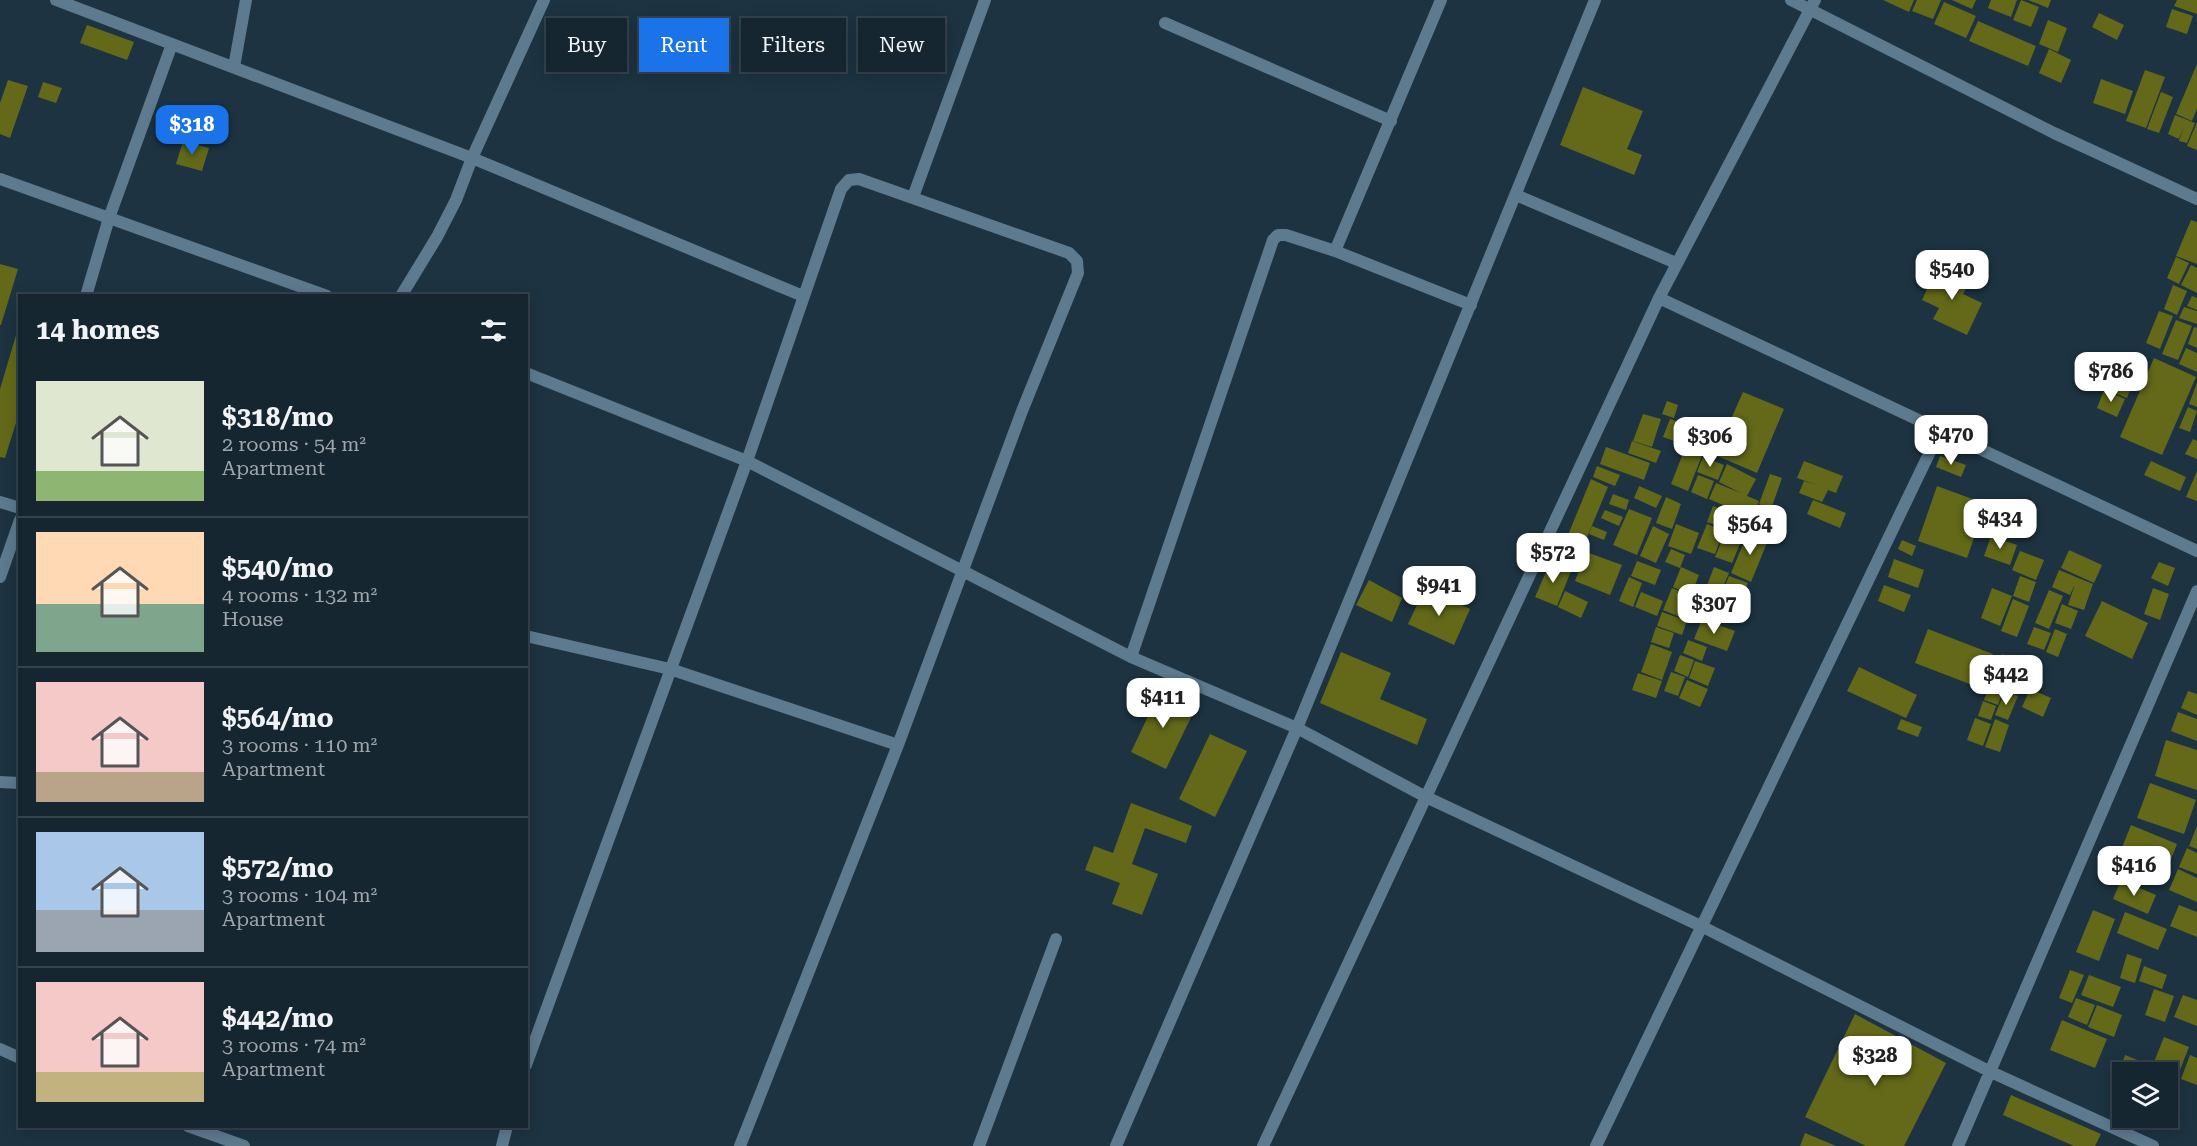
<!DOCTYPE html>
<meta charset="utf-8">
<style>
body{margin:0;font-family:"Roboto Serif",serif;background:#23323d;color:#f1f3f6;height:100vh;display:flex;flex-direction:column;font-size:22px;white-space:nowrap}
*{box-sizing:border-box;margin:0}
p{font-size:20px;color:#9ea5ab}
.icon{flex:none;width:33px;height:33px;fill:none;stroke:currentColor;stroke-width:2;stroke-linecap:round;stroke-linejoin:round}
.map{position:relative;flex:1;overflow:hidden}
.sheet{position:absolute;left:18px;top:294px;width:510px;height:834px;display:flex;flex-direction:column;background:#162631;border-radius:0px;box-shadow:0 3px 15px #0003,0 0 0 2px #35434d}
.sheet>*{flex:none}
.top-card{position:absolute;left:546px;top:18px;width:570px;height:54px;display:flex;gap:12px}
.tools{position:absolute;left:2112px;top:1062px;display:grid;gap:12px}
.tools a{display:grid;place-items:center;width:66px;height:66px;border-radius:0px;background:#162631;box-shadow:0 3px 15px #0003,0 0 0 2px #35434d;font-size:30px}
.price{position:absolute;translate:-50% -51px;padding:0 14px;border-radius:12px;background:#fff;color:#222;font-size:20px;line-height:39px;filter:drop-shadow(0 2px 3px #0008)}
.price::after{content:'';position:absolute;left:50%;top:36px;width:18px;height:14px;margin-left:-9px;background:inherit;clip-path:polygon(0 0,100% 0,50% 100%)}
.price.current{background:#1a73e8;color:#fff}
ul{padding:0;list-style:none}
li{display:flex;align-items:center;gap:18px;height:150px;padding:0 18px}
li+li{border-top:2px solid #35434d}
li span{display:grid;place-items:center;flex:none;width:168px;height:120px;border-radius:0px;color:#555}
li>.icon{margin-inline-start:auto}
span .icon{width:72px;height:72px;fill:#fffc;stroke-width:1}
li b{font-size:26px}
h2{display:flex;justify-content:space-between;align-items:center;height:72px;padding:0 18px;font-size:26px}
.pill{padding:0 21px;border-radius:0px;background:#162631;box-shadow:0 3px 15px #0003,0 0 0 2px #35434d;font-size:21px;line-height:54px}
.pill.current{background:#1a73e8;color:#fff}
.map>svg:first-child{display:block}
.building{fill:#636918}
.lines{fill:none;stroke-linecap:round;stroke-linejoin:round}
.street{stroke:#5d7a8e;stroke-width:12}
</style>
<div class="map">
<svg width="2197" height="1146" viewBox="0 0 2197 1146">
<rect width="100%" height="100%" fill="#1d3341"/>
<path class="building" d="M1883 0H1914L1909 12Z
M1917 0H1941L1933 19 1912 11Z
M1952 0H1976L1972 9Z
M1991 0H2017L2011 17 1988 8Z
M2021 0 2039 7 2031 27 2013 20Z
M2028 0H2051L2048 8Z
M2177 0H2197V14L2174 6Z
M1944 2 1976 16 1966 38 1934 24Z
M2172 9 2193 16 2187 34 2166 27Z
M2099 13 2124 25 2117 40 2092 27Z
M2048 20 2067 28 2058 52 2039 44Z
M1978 21 2036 46 2028 66 1969 41Z
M87 25 134 42 127 60 80 43Z
M2049 49 2071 60 2061 83 2039 73Z
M2197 64V109L2192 121 2176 114Z
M2145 70 2165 77 2146 128 2126 121Z
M2101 79 2133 91 2125 114 2093 103Z
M8 80 28 86 10 138 0 134V103Z
M43 82 62 88 56 103 38 97Z
M1583 87 1643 111 1627 149 1642 155 1634 175 1560 145Z
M2161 92 2173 97 2159 133 2147 129Z
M2175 115 2195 123 2187 143 2179 141 2184 127 2179 139 2168 134Z
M2197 122V150L2187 146Z
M183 141 209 148 202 171 176 164Z
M2191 220 2197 222V264L2176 256Z
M2176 257 2189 263 2179 284 2167 278Z
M0 264 18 269 1 325H0Z
M2191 265 2197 268V293L2181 285Z
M1937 268 1969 282 1963 294 1982 303 1967 335 1933 319 1939 308 1922 300Z
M2173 285 2187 291 2177 315 2164 309Z
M2192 296 2197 298V310L2187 306Z
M2184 307 2197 311V324L2179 318Z
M2159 311 2173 316 2160 349 2146 343Z
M2176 320 2192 326 2178 360 2162 354Z
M2194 327 2197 328V348L2188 344Z
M17 332 20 333V410L5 458 0 457V389Z
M2186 348 2197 353V372L2179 364Z
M2154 358 2196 377 2162 455 2120 437Z
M2107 374 2132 385 2127 398 2101 388Z
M2197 383V407L2189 404Z
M2104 390 2125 399 2117 417 2097 408Z
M1743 392 1784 409 1757 473 1715 455Z
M1667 401 1678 405 1674 418 1662 414Z
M2188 407 2197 411 2190 432 2179 428Z
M1643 414 1661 419 1652 447 1633 441Z
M1670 419 1711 433 1704 452 1663 437Z
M2193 439 2197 441V459L2185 454Z
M1632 441 1661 451 1656 463 1628 453Z
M1686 446 1703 453 1688 491 1671 484Z
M1606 447 1650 463 1644 480 1600 464Z
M1940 456 1966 465 1961 477 1936 467Z
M1703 457 1724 465 1718 480 1697 472Z
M1804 461 1843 476 1836 493 1828 490 1822 502 1799 493 1804 481 1817 485 1797 478Z
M2151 461 2186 477 2180 491 2144 475Z
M1727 464 1756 479 1747 496 1759 501 1752 517 1709 499 1716 483 1741 493 1719 482Z
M1597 466 1620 475 1615 486 1593 477Z
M2197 471V501L2186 497Z
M1770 474 1782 478 1771 509 1759 504Z
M1698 475 1714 481 1707 499 1691 492Z
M1591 479 1608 487 1585 542 1568 535Z
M1639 486 1662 496 1656 508 1634 498Z
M1937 486 1986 504 1967 558 1918 541Z
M1613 494 1629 500 1626 510 1609 504Z
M1666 497 1681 504 1672 529 1656 523Z
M1813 500 1846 513 1840 528 1807 514Z
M1713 506 1730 513 1724 528 1707 522Z
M1629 509 1652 518 1637 555 1613 545Z
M1605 510 1623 517 1619 526 1601 518Z
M1733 514 1750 520 1732 563 1715 557Z
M1676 524 1699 533 1691 554 1668 546Z
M1707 524 1724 531 1715 554 1697 548Z
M1592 526 1607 532 1604 540 1589 534Z
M1653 526 1669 534 1656 563 1640 556Z
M1749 530 1769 538 1751 582 1731 573Z
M1991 536 2017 545 2010 565 1984 556Z
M1902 540 1916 546 1912 556 1898 549Z
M1671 549 1685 555 1680 568 1665 562Z
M2069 550 2102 565 2094 583 2061 568Z
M2020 551 2044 560 2036 580 2012 570Z
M1586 552 1622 565 1610 595 1575 581Z
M1894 559 1924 570 1918 588 1888 577Z
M1637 561 1661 570 1655 585 1631 576Z
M2159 562 2175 568 2168 586 2151 578Z
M1550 563 1571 571 1557 606 1535 597Z
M1681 567 1699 575 1691 595 1673 587Z
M1714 567 1729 573 1718 599 1704 593Z
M2059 570 2093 584 2084 610 2068 605 2075 584 2070 595 2052 587Z
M1729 576 1748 583 1740 603 1721 595Z
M2020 576 2036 582 2029 602 2013 596Z
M1629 577 1642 583 1633 607 1619 601Z
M1369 580 1402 598 1392 622 1356 605Z
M1884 585 1911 595 1904 612 1878 601Z
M1425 588 1470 609 1454 645 1408 624Z
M1672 588 1696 598 1687 620 1663 610Z
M1992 588 2012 596 2000 626 1981 618Z
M2153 588 2169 594 2160 620 2144 614Z
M2049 590 2063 596 2049 629 2035 623Z
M1565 591 1588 602 1581 618 1558 607Z
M1641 592 1663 601 1657 616 1635 607Z
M1701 594 1721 602 1714 620 1694 612Z
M2013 599 2029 606 2017 637 2001 631Z
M2102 601 2148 623 2132 659 2085 636Z
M2062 604 2078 611 2071 629 2055 623Z
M1662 612 1687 621 1682 635 1657 626Z
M1702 619 1735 631 1727 651 1694 639Z
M1656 627 1674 633 1669 648 1651 642Z
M2034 627 2051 633 2044 650 2027 644Z
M1928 629 1993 654 1980 688 1915 663Z
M2055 629 2067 634 2058 657 2046 652Z
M1688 640 1707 647 1702 661 1683 653Z
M1651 644 1672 652 1662 680 1641 672Z
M1341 652 1391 673 1380 699 1427 719 1417 745 1320 703Z
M2002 654 2020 662 2009 690 1991 683Z
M1680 655 1694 660 1688 677 1674 671Z
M1695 661 1715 668 1708 686 1689 678Z
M1859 667 1917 695 1906 718 1847 691Z
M1671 672 1685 677 1678 696 1664 691Z
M1638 673 1662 681 1656 698 1632 690Z
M1687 680 1708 689 1700 707 1679 698Z
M1989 685 2003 691 1998 705 1984 700Z
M1161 689 1196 707 1166 769 1131 752Z
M2030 689 2051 698 2043 717 2022 707Z
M2005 691 2018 696 2008 720 1995 715Z
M2188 691 2197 694V715L2181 708Z
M1983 701 1996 706 1991 720 1978 716Z
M2178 712 2197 719V741L2171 731Z
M1975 718 1991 724 1983 746 1967 740Z
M1901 719 1922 727 1918 737 1897 729Z
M1995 719 2009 725 2000 752 1985 747Z
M1210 734 1247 751 1215 817 1179 799Z
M2166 740 2197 750V790L2155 776Z
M2150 783 2196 800 2184 834 2137 818Z
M1131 803 1192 826 1186 843 1145 828 1132 864 1158 874 1142 915 1112 904 1120 883 1085 870 1094 846 1113 853Z
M2131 825 2177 844 2165 874 2119 855Z
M2197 826V849L2189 846Z
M2187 848 2197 853V874L2179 867Z
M2178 869 2197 878V902L2169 890Z
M2121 880 2156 895 2148 914 2113 899Z
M2179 905 2197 912V937L2170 926Z
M2093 910 2115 919 2099 961 2076 952Z
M2125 912 2167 929 2158 950 2117 933Z
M2127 954 2142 959 2135 983 2120 978Z
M2144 966 2167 975 2162 989 2139 981Z
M2070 970 2084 975 2072 1003 2059 998Z
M2089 975 2121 987 2113 1007 2081 995Z
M2154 989 2174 996 2165 1022 2145 1015Z
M2183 995 2197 1000V1026L2174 1017Z
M2076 998 2095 1005 2087 1025 2068 1017Z
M2097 1005 2122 1015 2114 1037 2088 1027Z
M1855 1014 1946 1063 1904 1146H1866L1805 1117Z
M2062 1020 2107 1039 2095 1068 2050 1050Z
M2164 1037 2189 1047 2168 1100V1072H2150Z
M2125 1055 2150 1065 2147 1072H2122V1080L2117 1078Z
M2190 1055 2197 1058V1085L2181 1079Z
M2011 1095 2101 1134 2095 1146H2074L2003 1115Z
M1805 1133 1836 1146H1800Z"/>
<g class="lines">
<path class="street" d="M56 0 472 158 803 296
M1791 0 2054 133 2197 199
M1165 23 1391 121
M234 67 246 0
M0 179 327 296
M1516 195 1676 263
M913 197 985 0
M1335 251 1441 0
M86 296 109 218 172 44
M401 296 437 237 456 200 472 158 544 0
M1659 298 2197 551
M526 373 747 461 1131 657 1297 728 1426 797 1703 927 1991 1072 2153 1146
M0 502 20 508
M0 577 20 520
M526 636 670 669 898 745
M1131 657 1273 240 1278 235H1286L1335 251 1471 305
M0 782 20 783
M0 1049 20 1058
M526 1065 747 461 841 189 849 180 859 179 1069 253 1077 261 1078 273 1022 411 898 745 740 1146
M188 1126 244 1146
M502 1146 507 1126
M979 1146 1056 939
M1116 1146 1297 728 1595 0
M1263 1146 1659 298 1815 0
M1596 1146 1940 431
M1958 1146 2197 591"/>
</g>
</svg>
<div class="tools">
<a><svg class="icon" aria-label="layers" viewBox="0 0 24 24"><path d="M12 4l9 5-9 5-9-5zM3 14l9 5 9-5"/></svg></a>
</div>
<b class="price current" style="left:192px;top:156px">$318</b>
<b class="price" style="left:1952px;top:301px">$540</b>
<b class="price" style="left:2111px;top:403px">$786</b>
<b class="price" style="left:1951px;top:466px">$470</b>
<b class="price" style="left:1710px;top:468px">$306</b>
<b class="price" style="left:2000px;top:550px">$434</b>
<b class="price" style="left:1750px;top:556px">$564</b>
<b class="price" style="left:1553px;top:584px">$572</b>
<b class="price" style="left:1439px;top:617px">$941</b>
<b class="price" style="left:1714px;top:635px">$307</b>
<b class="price" style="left:2006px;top:706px">$442</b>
<b class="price" style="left:1163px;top:729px">$411</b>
<b class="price" style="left:2134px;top:897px">$416</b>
<b class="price" style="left:1875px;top:1087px">$328</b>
<div class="top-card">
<a class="pill">Buy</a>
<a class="pill current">Rent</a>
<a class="pill">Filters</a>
<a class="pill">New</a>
</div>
<section class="sheet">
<h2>14 homes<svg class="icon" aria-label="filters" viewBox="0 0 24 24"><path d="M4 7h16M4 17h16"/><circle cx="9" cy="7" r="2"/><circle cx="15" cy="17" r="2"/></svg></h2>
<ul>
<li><span style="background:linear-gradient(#dfe7d0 75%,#8fb573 0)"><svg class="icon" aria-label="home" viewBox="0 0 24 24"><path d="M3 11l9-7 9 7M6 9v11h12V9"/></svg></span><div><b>$318/mo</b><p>2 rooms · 54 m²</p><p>Apartment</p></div></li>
<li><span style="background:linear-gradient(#ffd9b3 60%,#7fa58c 0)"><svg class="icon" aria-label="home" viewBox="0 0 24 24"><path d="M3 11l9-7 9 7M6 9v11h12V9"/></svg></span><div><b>$540/mo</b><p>4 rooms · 132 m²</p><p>House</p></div></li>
<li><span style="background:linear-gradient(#f6c9c9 75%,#b9a48a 0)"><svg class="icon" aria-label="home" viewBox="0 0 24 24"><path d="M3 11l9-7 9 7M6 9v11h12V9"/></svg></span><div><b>$564/mo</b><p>3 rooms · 110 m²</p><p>Apartment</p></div></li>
<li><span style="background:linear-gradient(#a9c7e8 65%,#9aa5b1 0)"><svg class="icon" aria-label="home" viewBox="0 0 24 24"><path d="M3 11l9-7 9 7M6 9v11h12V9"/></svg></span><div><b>$572/mo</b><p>3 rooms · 104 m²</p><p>Apartment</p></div></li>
<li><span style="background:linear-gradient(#f6c9c9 75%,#c2b280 0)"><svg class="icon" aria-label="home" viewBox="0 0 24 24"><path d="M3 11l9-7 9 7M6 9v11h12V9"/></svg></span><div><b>$442/mo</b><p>3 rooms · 74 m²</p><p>Apartment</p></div></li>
</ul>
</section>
</div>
